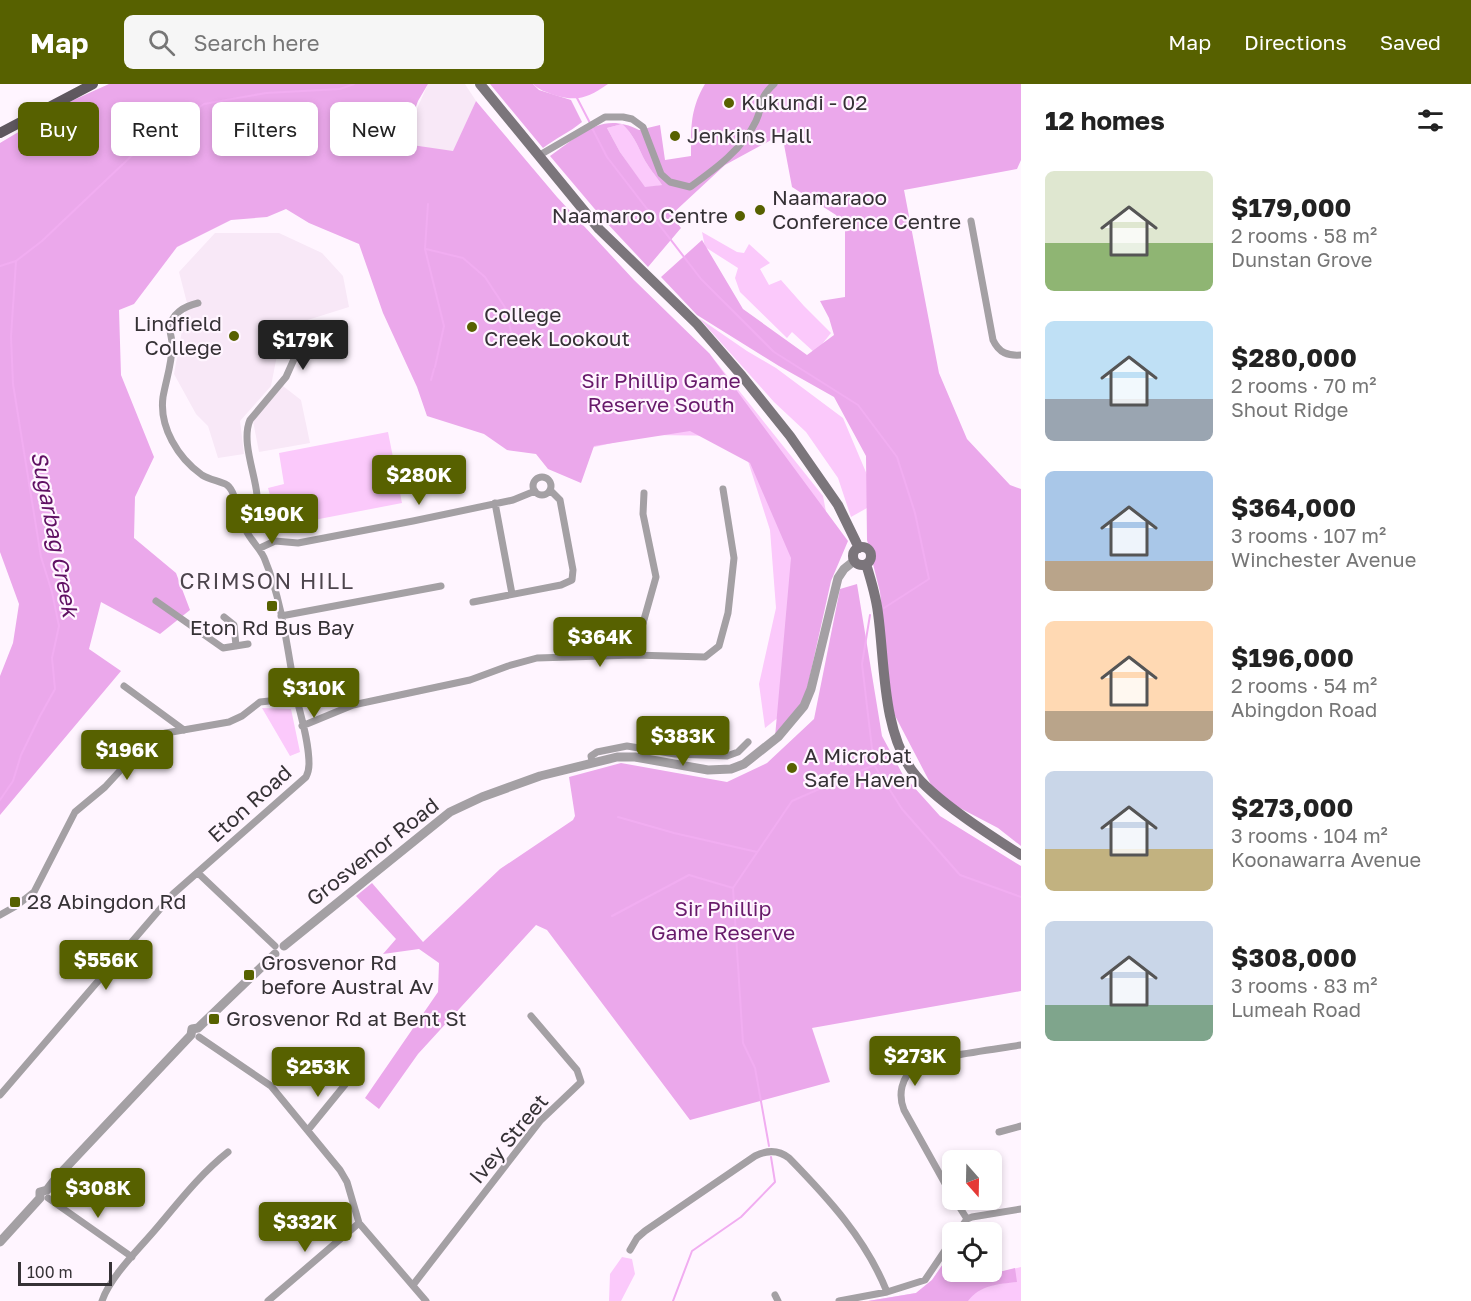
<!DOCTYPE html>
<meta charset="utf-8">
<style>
body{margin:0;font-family:"Golos Text",sans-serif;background:#f6f6f6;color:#222;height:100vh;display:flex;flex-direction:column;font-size:22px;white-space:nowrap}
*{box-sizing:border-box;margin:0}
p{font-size:20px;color:#767676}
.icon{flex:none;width:33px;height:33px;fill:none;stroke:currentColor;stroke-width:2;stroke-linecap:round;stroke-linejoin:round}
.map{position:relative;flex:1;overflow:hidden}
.details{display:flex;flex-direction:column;background:#fff;width:450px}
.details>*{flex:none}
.banner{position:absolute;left:18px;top:18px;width:570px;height:54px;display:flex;gap:12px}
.needle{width:39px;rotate:160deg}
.fabs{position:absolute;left:942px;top:1066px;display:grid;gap:12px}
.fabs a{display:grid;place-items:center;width:60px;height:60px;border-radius:9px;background:#fff;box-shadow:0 3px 9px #0003;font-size:30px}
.scale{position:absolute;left:18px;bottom:15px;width:94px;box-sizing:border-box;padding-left:6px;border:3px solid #363236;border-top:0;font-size:16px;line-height:21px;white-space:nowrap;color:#363236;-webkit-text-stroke:4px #fff5ff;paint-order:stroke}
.price{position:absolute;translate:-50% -51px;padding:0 14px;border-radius:6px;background:#576100;color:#fff;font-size:20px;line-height:39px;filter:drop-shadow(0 2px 3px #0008)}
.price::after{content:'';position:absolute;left:50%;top:36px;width:18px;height:14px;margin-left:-9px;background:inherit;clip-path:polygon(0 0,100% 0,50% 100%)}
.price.current{background:#222;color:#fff}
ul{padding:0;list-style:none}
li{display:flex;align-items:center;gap:18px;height:150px;padding:0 24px}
li span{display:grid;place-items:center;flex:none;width:168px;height:120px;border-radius:9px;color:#555}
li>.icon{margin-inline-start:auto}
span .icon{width:72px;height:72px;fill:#fffc;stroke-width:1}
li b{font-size:26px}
h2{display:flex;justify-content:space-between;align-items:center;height:72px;padding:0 24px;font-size:26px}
.chip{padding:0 21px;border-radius:9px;background:#fff;box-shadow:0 3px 9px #0003;font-size:21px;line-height:54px}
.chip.current{background:#576100;color:#fff}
header{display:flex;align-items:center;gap:36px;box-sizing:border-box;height:84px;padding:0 30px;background:#576100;color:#fff}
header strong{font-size:28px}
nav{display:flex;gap:33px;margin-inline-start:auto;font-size:21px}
.search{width:420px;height:54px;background:#f6f6f6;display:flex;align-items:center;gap:15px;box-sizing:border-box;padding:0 21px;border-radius:9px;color:#767676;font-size:22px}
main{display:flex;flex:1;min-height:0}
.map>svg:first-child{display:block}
.built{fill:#f8e8f7}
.green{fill:#fbc9fb}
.forest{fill:#eba8eb;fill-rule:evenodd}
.water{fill:#f1adf1}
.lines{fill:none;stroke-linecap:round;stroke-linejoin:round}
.stream{stroke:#f1adf1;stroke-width:2}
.minor{stroke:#a4a0a4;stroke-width:7}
.tertiary{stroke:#a4a0a4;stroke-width:9}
.secondary{stroke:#7b757b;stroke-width:10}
.primary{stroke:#5f585f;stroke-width:10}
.poi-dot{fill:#576100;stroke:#fff5ff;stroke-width:2}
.labels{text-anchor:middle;stroke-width:4.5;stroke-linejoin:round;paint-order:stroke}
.poi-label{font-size:21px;fill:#363236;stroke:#fff5ff;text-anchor:start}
.park-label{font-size:21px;fill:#681a6b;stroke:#fff5ff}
.street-label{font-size:21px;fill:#363236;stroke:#fff5ff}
.water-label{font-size:22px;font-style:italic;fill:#601063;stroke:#fff5ff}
.neighbourhood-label{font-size:22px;letter-spacing:1.5px;fill:#4d454d;stroke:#fff5ff}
</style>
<header>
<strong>Map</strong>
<div class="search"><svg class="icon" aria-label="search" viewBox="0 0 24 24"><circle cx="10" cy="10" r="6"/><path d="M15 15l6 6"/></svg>Search here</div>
<nav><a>Map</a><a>Directions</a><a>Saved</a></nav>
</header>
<main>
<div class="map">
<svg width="1021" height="1217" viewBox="0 0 1021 1217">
<rect width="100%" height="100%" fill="#fff5ff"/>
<path class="built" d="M428 0H465L476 17 453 68 412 61 407 47Z
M215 149H279L322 169 343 192 349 223 298 239 278 266 271 302 240 337 244 370 218 374 208 342 196 330 174 290 187 219 179 188Z
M283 302 301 316 310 359 259 368 253 337Z"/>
<path class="green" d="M622 40C633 50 637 60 643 73 648 83 656 92 662 101L645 104 620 68 607 44Z
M702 148 737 168 744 169 749 160 770 179 760 185 769 201 781 196 804 222 831 249 815 269 792 248 787 254 740 208 735 194 738 184 705 163Z
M699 234 747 267 776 284 843 334 868 393 867 424 851 433 838 394 806 348 774 318Z
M709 269 823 412 832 459 799 617 765 644 759 600 776 524 770 446 740 352 647 351 586 365Z
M388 348 402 419 288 441C277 429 272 420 268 404L284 400 279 369Z
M262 624 291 625 300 668 290 672Z
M622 1173 632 1175 635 1190 621 1217H609L610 1190Z
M943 1180 952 1188 967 1196 1021 1183V1217H868L916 1209 932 1196Z"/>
<path class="forest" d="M109 0H428L418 17 407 47 412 61 453 67 476 17 557 113 634 196 709 269 848 457 831 497 805 614 775 653 791 474 750 379 690 347 594 362 581 399 548 385 536 370 507 366 484 350 427 332 417 303 383 229 359 160 309 139 286 125 267 133 231 136 177 163 134 220 119 226 121 291 154 373 135 413 134 454 176 489 190 526 160 550 101 518 89 565 121 587 0 731V592L13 559 19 520 0 468V59L67 19Z
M490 0H533L539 6 571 16 582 38C570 48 556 54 543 64Z
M705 0H1021V76L1017 85 904 106 939 289 967 355 1010 401 1021 405V762L998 744 937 712 891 624 880 508 867 456 866 372 834 313 779 282 697 231 661 193 702 156 743 225 807 271 834 251 829 234 820 217 845 213V144L836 131 792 103 782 50 725 81 671 131 681 144 648 183 604 136 550 72C581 51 601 27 639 46L660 41 665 76 691 72C691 44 690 25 705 0ZM622 40C633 50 637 60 643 73 648 83 656 92 662 101L645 103 620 68 607 44Z
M857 500 882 652 903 691 940 732 1021 782V907L812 944 830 998 690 1036 547 846 536 841 418 970 379 1025 365 1014 438 908 439 879 419 865 383 870 396 855 356 812 372 799 423 858 500 785 573 736 575 732 569 693 621 679 727 698 767 679 814 635 840 505Z
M943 1180 952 1188 967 1196 1015 1184 1017 1198C998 1200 980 1201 968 1217H868L916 1209 932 1196Z"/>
<path class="water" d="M533 0H608C588 14 577 18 554 11 546 8 539 6 533 0Z"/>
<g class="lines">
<path class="stream" d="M576 12 590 39
M592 44 607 73 701 195 774 268 858 321 897 373 915 429 929 495 884 524
M428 120 425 165 444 242 435 283
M426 165 463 174 485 193 506 225 513 257
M0 182 16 177 42 157 143 61 204 20 266 9 340 5 354 0
M431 296 434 285
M870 531 862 580 874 681 902 725 960 791 1021 813
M0 716 13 697 21 671 40 632 55 605 52 574 59 542 52 508 41 473 13 300 11 253 16 177
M618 733 674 749 757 768
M733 804 743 959 755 984 769 1062
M612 832 689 791 733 804 792 717 874 681
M673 1217 692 1167 741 1133 775 1098 771 1073"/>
<path class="minor" d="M538 72 605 33H623L632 35 643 43 661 90 670 98 690 103C715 85 743 65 756 37 764 20 757 16 774 0
M971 137 993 256C999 269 1008 272 1021 271
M308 258a6 6 0 1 1 12 0a6 6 0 1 1-12 0Z
M533 402a9 9 0 1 1 18 0a9 9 0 1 1-18 0Z
M495 419 512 510
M246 432 255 419 257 411C255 389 241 357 250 336L286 293 299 264 308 257
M260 464 275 457 298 459 413 437 513 416 535 407
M156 517 223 564 248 560
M473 518 561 501 572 496 573 486 560 416 550 406
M281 532 441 502
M224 533 234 541 236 562
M634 571 656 493 643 430 644 409
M124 602 184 646
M302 642 353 621 470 596 508 582 537 574 634 571 705 573 719 562 728 529 734 474 723 405
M592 677 591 672 597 668 627 662 675 670 727 672 738 668 748 658
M198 789 275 862
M0 831 16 822 34 808 75 728 105 703 151 653 166 649 229 638 242 632 260 618 297 614
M199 953 271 1002 340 1086 347 1098 359 1139 426 1217
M0 1011 173 810 306 693C308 689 309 685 309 680 309 656 300 630 295 607 287 563 282 517 265 476 260 461 238 447 246 432 233 421 236 407 227 401 220 397 210 396 202 391 178 374 159 343 163 313 166 296 172 279 172 263 173 257 170 251 170 245 170 230 185 222 198 219
M308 1046 348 997
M999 1048 1021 1042
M952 1112 904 1026C898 1011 901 993 915 984 932 972 998 965 1021 961
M48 1114 132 1173
M955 1116 967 1135
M957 1149 967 1135 972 1133 1021 1125
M630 1166 637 1154 645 1147 755 1072C767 1066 779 1066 789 1074 828 1114 866 1155 887 1208
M413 1201 540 1037 581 998 577 986 531 932
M775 1211 778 1217
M102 1217C110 1193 138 1166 155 1146 178 1119 200 1090 228 1068
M268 1217 359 1139
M839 1217 887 1208 925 1196 952 1156"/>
<path class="tertiary" d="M284 862 450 728 482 713 540 692 617 673H635L708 686 731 685 744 680 778 653 804 622 811 605 838 494 844 485 854 477
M198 944 275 870
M47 1106 57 1093 191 951 192 945 198 944
M0 1158 40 1114V1108L47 1106"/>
<path class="secondary" d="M480 0 599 145 697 240 742 292 790 352 838 421 859 464
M853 472a9 9 0 1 1 18 0a9 9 0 1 1-18 0Z
M866 480C871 496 876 512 878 529 885 579 882 646 913 688 933 715 991 752 1021 771"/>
<path class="primary" d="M0 49 93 0"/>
</g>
<g class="poi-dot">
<circle cx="729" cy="19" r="6"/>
<circle cx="675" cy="52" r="6"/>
<circle cx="760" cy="126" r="6"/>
<circle cx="740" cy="132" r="6"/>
<circle cx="472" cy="243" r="6"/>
<circle cx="234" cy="252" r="6"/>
<rect x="266" y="516" width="12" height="12" rx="3"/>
<circle cx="792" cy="684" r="6"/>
<rect x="9" y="812" width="12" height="12" rx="3"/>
<rect x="243" y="885" width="12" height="12" rx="3"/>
<rect x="208" y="929" width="12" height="12" rx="3"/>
</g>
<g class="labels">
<g class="poi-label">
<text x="741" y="26">Kukundi - 02</text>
<text x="687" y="59">Jenkins Hall</text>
<text x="772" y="121">Naamaraoo<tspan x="772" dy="24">Conference Centre</tspan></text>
<text x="728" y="139" text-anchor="end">Naamaroo Centre</text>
<text x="484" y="238">College<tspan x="484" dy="24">Creek Lookout</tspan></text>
<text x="222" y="247" text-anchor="end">Lindfield<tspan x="222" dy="24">College</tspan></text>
<text x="272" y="551" text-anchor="middle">Eton Rd Bus Bay</text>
<text x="804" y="679">A Microbat<tspan x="804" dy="24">Safe Haven</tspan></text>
<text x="27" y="825">28 Abingdon Rd</text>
<text x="261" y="886">Grosvenor Rd<tspan x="261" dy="24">before Austral Av</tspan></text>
<text x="226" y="942">Grosvenor Rd at Bent St</text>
</g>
<g class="park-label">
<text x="661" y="304">Sir Phillip Game<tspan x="661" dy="24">Reserve South</tspan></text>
<text x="723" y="832">Sir Phillip<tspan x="723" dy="24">Game Reserve</tspan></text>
</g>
<g class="street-label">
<text transform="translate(250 720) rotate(-42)" y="7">Eton Road</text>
<text transform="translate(373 768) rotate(-38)" y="7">Grosvenor Road</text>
<text transform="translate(509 1055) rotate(-50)" y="7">Ivey Street</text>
</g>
<g class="water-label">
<text transform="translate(55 450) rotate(79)" y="8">Sugarbag Creek</text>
</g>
<g class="neighbourhood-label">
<text x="267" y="505">CRIMSON HILL</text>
</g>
</g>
</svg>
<div class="fabs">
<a><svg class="needle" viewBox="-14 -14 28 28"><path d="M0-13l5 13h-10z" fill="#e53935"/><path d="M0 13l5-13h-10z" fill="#767676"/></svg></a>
<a><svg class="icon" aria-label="locate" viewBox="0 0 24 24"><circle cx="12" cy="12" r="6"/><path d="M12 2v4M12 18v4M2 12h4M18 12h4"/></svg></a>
</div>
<div class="scale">100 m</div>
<b class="price current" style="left:303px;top:287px">$179K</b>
<b class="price" style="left:419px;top:422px">$280K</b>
<b class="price" style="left:272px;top:461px">$190K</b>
<b class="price" style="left:600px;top:584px">$364K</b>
<b class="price" style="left:314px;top:635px">$310K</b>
<b class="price" style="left:683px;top:683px">$383K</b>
<b class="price" style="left:127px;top:697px">$196K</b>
<b class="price" style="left:106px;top:907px">$556K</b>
<b class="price" style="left:915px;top:1003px">$273K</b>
<b class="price" style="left:318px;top:1014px">$253K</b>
<b class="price" style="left:98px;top:1135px">$308K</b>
<b class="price" style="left:305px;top:1169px">$332K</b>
<div class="banner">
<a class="chip current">Buy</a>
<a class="chip">Rent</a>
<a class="chip">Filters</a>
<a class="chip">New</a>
</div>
</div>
<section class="details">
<h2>12 homes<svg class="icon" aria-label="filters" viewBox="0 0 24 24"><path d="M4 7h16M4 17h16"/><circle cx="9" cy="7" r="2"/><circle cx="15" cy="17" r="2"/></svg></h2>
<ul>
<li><span style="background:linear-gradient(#dfe7d0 60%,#8fb573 0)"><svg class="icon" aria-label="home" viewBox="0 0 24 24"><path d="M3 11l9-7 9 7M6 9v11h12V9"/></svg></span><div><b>$179,000</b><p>2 rooms · 58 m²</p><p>Dunstan Grove</p></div></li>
<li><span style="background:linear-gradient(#bfe0f5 65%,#9aa5b1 0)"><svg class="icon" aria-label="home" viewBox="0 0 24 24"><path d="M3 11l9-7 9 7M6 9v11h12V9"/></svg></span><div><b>$280,000</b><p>2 rooms · 70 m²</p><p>Shout Ridge</p></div></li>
<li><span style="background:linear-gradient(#a9c7e8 75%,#b9a48a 0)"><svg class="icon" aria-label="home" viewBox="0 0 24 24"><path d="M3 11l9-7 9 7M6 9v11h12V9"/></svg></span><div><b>$364,000</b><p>3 rooms · 107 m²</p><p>Winchester Avenue</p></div></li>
<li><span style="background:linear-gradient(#ffd9b3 75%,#b9a48a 0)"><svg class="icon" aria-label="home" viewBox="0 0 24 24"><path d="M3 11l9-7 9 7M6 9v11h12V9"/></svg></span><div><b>$196,000</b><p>2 rooms · 54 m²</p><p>Abingdon Road</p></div></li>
<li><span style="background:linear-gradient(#c9d6e8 65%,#c2b280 0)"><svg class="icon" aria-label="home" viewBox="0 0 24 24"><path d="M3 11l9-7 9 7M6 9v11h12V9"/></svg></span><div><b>$273,000</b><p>3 rooms · 104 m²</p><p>Koonawarra Avenue</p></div></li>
<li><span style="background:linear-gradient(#c9d6e8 70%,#7fa58c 0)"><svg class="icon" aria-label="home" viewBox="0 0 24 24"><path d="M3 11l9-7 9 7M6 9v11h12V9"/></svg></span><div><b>$308,000</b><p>3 rooms · 83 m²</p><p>Lumeah Road</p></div></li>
</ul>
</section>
</main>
